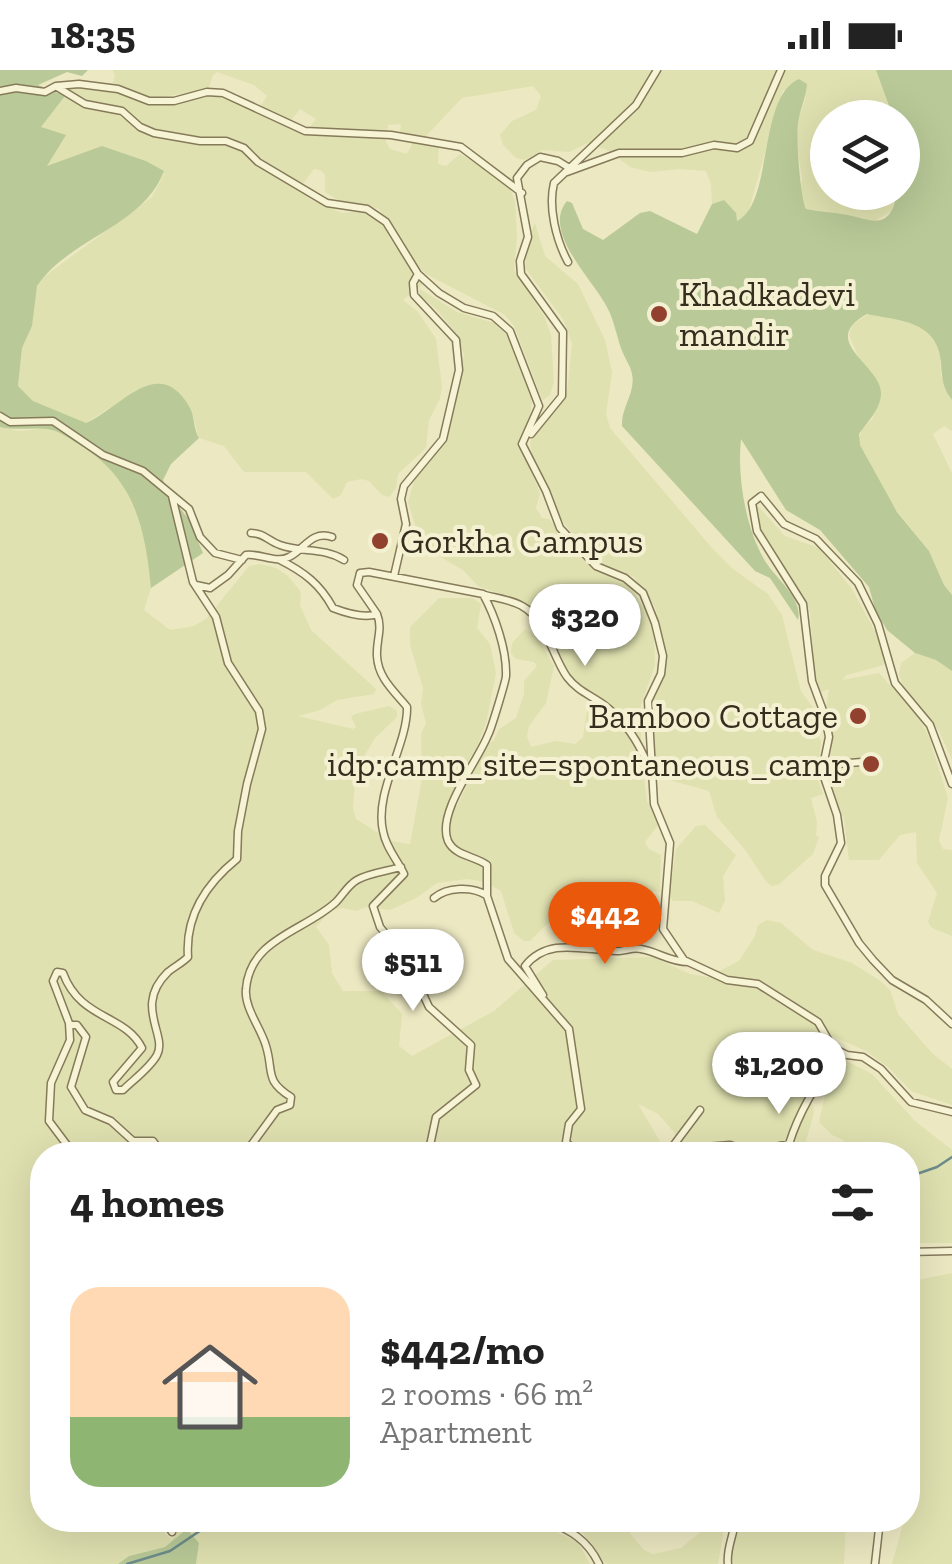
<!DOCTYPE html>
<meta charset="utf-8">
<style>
body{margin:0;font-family:"Zilla Slab",serif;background:#f6f6f6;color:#222;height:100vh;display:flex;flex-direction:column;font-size:38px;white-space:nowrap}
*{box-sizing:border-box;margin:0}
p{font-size:32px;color:#767676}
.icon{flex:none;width:55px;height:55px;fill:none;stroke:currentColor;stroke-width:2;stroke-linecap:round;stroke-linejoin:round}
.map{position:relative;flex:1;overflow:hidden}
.drawer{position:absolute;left:30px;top:1072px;width:890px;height:390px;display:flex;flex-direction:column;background:#fff;border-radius:40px;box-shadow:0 10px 40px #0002}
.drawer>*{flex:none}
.tools{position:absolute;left:810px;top:30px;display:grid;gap:20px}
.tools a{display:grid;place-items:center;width:110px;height:110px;border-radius:50%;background:#fff;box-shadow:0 10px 40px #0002;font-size:50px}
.price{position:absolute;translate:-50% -85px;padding:0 22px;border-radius:35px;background:#fff;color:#222;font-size:32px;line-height:65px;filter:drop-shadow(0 2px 5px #0008)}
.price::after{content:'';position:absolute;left:50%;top:60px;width:30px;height:22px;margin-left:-15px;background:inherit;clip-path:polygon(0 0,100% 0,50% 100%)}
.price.selected{background:#ea580c;color:#fff}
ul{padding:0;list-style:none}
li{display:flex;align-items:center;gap:30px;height:250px;padding:0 40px}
li span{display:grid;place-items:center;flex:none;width:280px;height:200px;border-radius:30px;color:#555}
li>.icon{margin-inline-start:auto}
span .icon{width:120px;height:120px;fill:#fffc;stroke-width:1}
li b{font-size:42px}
h2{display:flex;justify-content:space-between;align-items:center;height:120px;padding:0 40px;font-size:42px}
.status{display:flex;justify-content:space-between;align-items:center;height:70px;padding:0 50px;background:#fff;direction:ltr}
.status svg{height:28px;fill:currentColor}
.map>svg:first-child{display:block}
.farmland{fill:#dfe1b0}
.green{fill:#b9c997}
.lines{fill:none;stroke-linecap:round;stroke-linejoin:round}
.stream{stroke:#6c8c8b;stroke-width:2.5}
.minor-casing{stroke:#857a5a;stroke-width:9}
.minor{stroke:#f7f4d5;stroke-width:6}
.poi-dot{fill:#91412d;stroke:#f3f1d1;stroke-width:4}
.labels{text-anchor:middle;stroke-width:8;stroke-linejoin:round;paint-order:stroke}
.poi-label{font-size:35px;fill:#352e1e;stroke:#f3f1d1;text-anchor:start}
</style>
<div class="status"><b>18:35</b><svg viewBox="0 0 49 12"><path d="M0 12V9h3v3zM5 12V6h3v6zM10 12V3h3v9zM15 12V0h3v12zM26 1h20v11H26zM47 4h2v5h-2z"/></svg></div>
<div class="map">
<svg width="952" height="1494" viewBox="0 0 952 1494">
<rect width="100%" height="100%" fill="#ece8c2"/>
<path class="farmland" d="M113 0H876L893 47 828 48V122L897 123 891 141 872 153 843 144 806 139 800 129 802 109 797 72 798 50 806 27 783 20 748 143 737 152 724 130 712 134 711 114 706 101 679 99 650 102 630 97 607 80 588 73 569 82 542 80 525 90 516 88 503 75 500 65 512 51 536 40 541 26 533 16 462 28 425 67 400 62 401 54 388 55 387 62 309 59 316 49 300 39 290 52 261 36 267 26 254 15 217 2 213 5 208 20 148 29 112 15 115 7Z
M62 17 103 18 152 34 201 25 233 29 287 57 310 64 384 68 390 79 407 84 413 72 439 73 438 94 446 96 460 84 499 106 511 121 515 132 517 167 514 200 544 246 551 265 554 312 550 325 543 330 541 327 514 256 505 245 426 204 406 185 379 139 338 130 325 122V105L320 100 314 99 302 115 278 103 245 74 225 67H196L144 56 122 38 79 29Z
M65 26 86 36 114 42 142 62 203 74 235 76 259 96 312 130 342 143 365 141 382 152 390 169 423 214 403 230 418 242 436 269 442 317 440 329 429 350 426 378 398 404 396 418 389 427 382 425 369 411 361 409 347 412 341 425 333 429 306 402H244L224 376 199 368 193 346 162 314 136 321 86 353 33 331 18 316 22 278 32 256 34 223 41 209 152 127 164 104 146 91 102 76 46 97 41 57Z
M535 153 545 186 578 214 605 270 612 302 606 344 610 358 712 478 733 499 768 524 782 545 801 621 816 642 804 652 809 664 818 665 821 671 817 707 823 724 811 728 817 752 816 766 819 767 813 784 778 815 771 816 765 810 746 781 717 747 709 721 662 708 656 700 652 628 663 607 667 587 655 537 634 507 605 496 583 477 560 448 547 414 533 392 530 372 567 322 572 274 563 249 525 198 528 167Z
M420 219 457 242 494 253 507 265 532 330 530 348 519 370 540 423 536 438 542 448 549 449 588 495 621 509 631 518 648 545 654 566 655 595 641 635V675L613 637 583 619 563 596 544 559 514 529 478 516 463 500 430 481 418 464 408 432 416 404 448 366 464 285 458 265 435 238 419 225Z
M868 244 921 255 935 272 940 285 941 306 952 330V361L944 356 933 364 952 403V525L944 515 929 481 891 433 858 371 862 359 873 348 878 332 849 265 852 255Z
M0 357 19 361 48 358 66 366 101 387 122 413 138 446 151 493V518L144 540 170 560 194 556 207 548 249 496 260 494 276 498 288 506 301 522 300 535 311 560 376 619 374 624 337 630 320 640 298 646 353 659 356 657 351 647 355 644 389 636 397 641V647L375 668 363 688 355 711 353 738 356 749 391 771 410 774 422 709 421 664 426 653 421 634 423 618 410 575V557L439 528H472L481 534 477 558 490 574 496 603 486 654 475 681 457 708 448 741 457 736 486 676 494 670 499 659 516 648 524 624V611L537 596 534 592 516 589 511 583 512 573 525 559 536 566 554 596 546 633 529 656 527 666 531 677 556 671 575 674 583 667 587 642 594 635 615 647 626 660 641 685 647 731 658 755 645 772 649 779 661 785 660 822 651 821 648 829 658 837 657 845 575 842 554 847 530 871H524L514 863 501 821 485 812 467 809 437 813 416 828 390 840 367 837 356 841 343 838 331 840 316 857 329 875 332 903 343 921H381L402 944 399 976 412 986 494 941 553 890 653 887 690 904 708 907 739 891 755 866 758 855 767 850 781 853 813 880 852 893 879 910 890 920 898 944 932 983 952 999V1035L911 1021 888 997 866 981 828 964H814L802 989 814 1042 805 1075 807 1085H681V1075L674 1062 658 1044 638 1034 668 1085H42V1450H152L172 1470 177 1454 173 1450H531L578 1472 590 1494H196L199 1473 165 1477 129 1486 118 1494H0Z
M757 435 785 466 819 478 852 519 888 585 889 590 884 595 847 605 842 610 879 603 920 649 929 667 948 728 939 770 943 779 952 780V866L932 858 928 852 937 823 917 793 916 762 900 765 879 790H849L844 749 828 708 833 666 826 637 829 619 821 622 816 615 810 542 804 526 768 478 754 438Z
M915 583 936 590 952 601V690L939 661 904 617 899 605 901 593Z
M705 755 736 785 723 806 725 831 719 843 692 831H673L669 826 676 779 696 756Z
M847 991 872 1004 915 1051 952 1080V1173H913L908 1167V1085H852L843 1070 832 1065 819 1052 828 1011Z
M952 1203V1494H892L904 1450H908V1385L916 1331 908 1332V1212Z
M554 1450H619L644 1480 653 1484 681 1478 704 1459 705 1450H723L724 1460 718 1494H606L583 1463Z
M738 1450H846L844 1494H734L731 1487Z"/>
<path class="green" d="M0 0H88L82 6 67 2 38 15 65 26 41 57 66 65 47 96 102 76 146 91 164 101C143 157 69 168 37 216L32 256 22 278 18 316 33 331 86 353C120 339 159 282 190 338 195 348 193 358 199 368L171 394 163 410 169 425 188 448 203 483 151 518C145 456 134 406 75 372 67 367 57 360 47 359 31 357 17 361 0 357Z
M876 0H952V330C942 317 942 307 941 292 937 250 899 251 867 244 817 271 881 295 881 323 881 339 868 351 859 364L860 375 897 442 929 481 944 515 952 525V601L936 590 915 583 887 560 875 539 869 517 820 460 786 440 741 369C737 406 745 457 765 491 776 509 803 528 798 550L770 508 755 501 622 356C621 337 636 323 632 304 631 297 626 290 623 283 617 269 615 253 608 239 594 210 541 162 567 131L572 133 583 159 603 170 640 143 650 141 697 164 712 134 724 130 736 143 737 151C774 133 757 27 799 9L807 14C806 28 800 39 798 53 796 68 800 127 806 139 820 142 834 142 848 145 876 152 890 159 897 123L902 122V48L893 47Z
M187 1459 199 1473 196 1494H118L129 1486 165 1477Z"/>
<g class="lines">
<path class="stream" d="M908 1107 937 1097 952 1087
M127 1494 170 1481 216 1450"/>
<g class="minor-casing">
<path id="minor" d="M57 17 85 34 122 41 140 57 154 63 200 71H226L244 78 258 92 327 133 367 139 386 152 418 204
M0 21 16 18 45 22 56 16 79 14 118 19 149 31H174L207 22 223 23 305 61 391 65 461 77 522 123
M567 102 619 83H682L714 75 737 78 750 71 781 0
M568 192C556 170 548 137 554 113L636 35 657 0
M0 346 10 352 53 351 103 385 143 401 189 439 200 467 215 483 242 490
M531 364 562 326 563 262 521 204 520 191 528 167 517 108 527 95 540 87 558 91 571 99
M251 463C264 463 268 471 280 475 302 483 323 477 344 490
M280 490C304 502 320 514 333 538 346 543 364 549 377 544L357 515 360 503 369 502 483 524C495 546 507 580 506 606 506 610 491 660 488 665 478 691 436 743 448 771 455 786 475 786 487 795V826L508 889 569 959 581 1039 569 1054 566 1072 574 1080 585 1085
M394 506 406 454 401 429 404 416 443 369 459 300 456 270 414 225 413 213 418 204 439 223 464 238 493 246 510 261 539 336 522 374 546 421 560 458 596 496 625 508 643 523 655 553 663 586 661 604 648 631 654 734 670 773 663 859 684 890 727 910 758 914 818 952 833 978 847 985 863 987 881 999 911 1032 952 1042
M196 515 210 518 228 505 246 485C260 483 277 494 289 487 304 480 311 460 332 467
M485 525C497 528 512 530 522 536 546 549 552 586 567 607 580 624 595 626 609 639 627 654 640 675 648 696
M377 544C383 559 376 570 377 586 378 608 394 621 407 637 408 674 374 722 383 761 386 778 397 789 404 804L373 836 380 857 407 890 429 937 471 975 469 1000 476 1015 436 1047 428 1085
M823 695 862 692
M952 714 930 655 895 613 878 554 858 513 816 469 784 454 761 426 752 433 757 461 803 534 812 611 825 646 829 667 822 701 837 745 841 773 825 806V815L859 873 873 890 892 910 926 930 952 954
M434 828C447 817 472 816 486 825
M543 925 525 896C549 866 585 881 617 881 625 881 633 877 641 879 658 882 670 892 688 892
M70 955H77L86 967 71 1017 85 1040 111 1051 133 1071H153L163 1085
M700 1040 670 1080 730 1075 752 1082 789 1074C799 1042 819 1009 840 982
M70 1085 67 1075 49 1051 51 1013 70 970 69 953 53 911 57 902 63 903C80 950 125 944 142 978L113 1012 116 1020H123C133 1010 150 998 157 985 168 965 133 936 168 902 174 897 182 893 188 887 185 845 206 814 237 789L238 761 247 714 262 659 259 641 228 593 216 547 193 512 172 426
M244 1085 277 1040 290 1035 291 1027C264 1010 274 1002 266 976 261 958 244 938 246 919 250 868 305 861 336 832 343 825 348 815 357 810 369 803 388 801 401 797
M908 1182 952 1181
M164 1450 172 1462
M546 1450C571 1461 587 1469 599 1494
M728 1494C726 1478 734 1466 735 1450
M875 1494 880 1450"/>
</g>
<use href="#minor" class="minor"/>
</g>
<g class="poi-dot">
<circle cx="659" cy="244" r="10"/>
<circle cx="380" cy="471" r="10"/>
<circle cx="858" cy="646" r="10"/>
<circle cx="871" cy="694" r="10"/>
</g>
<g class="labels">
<g class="poi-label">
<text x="679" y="236">Khadkadevi<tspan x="679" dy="40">mandir</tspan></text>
<text x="400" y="483">Gorkha Campus</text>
<text x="838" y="658" text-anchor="end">Bamboo Cottage</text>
<text x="851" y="706" text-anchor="end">idp:camp_site=spontaneous_camp</text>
</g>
</g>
</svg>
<div class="tools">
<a><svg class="icon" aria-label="layers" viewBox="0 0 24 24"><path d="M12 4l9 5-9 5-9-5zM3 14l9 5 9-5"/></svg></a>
</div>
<b class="price" style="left:585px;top:599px">$320</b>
<b class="price selected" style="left:605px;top:897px">$442</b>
<b class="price" style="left:413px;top:944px">$511</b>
<b class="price" style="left:779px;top:1047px">$1,200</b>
<section class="drawer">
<h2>4 homes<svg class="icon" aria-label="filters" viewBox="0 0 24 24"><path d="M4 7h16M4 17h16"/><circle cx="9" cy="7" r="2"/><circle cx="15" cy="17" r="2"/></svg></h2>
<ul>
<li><span style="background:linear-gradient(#ffd9b3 65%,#8fb573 0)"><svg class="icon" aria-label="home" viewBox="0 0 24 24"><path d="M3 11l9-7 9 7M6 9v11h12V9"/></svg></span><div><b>$442/mo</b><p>2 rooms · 66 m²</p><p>Apartment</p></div></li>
</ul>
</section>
</div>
